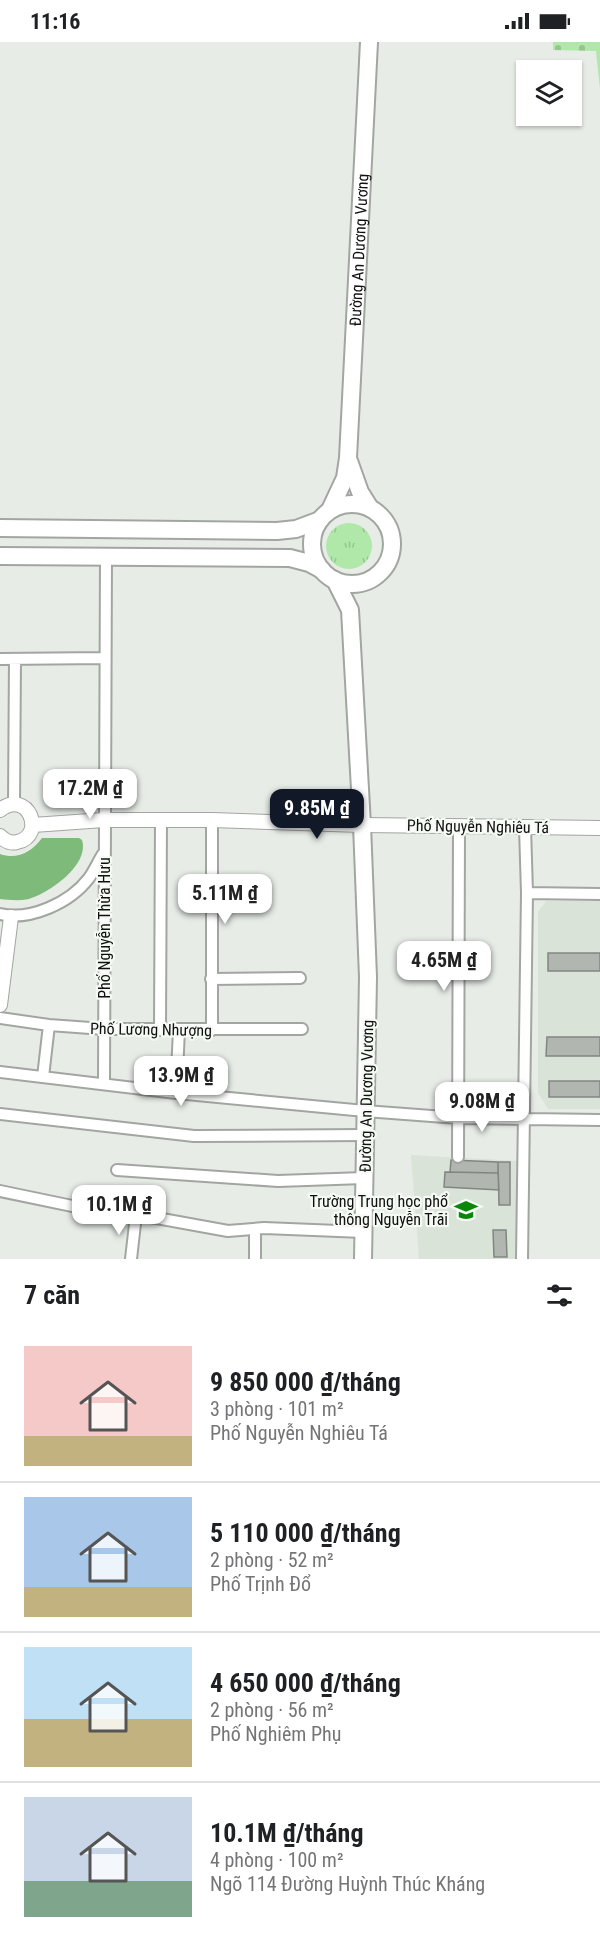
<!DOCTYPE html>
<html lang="vi">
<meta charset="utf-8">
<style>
body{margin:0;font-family:"Roboto Condensed",sans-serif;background:#f2f2f2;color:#202124;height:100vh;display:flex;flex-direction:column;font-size:22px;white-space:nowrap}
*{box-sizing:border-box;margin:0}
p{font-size:20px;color:#757577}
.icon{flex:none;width:33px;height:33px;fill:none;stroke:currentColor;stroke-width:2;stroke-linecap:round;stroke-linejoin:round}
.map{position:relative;height:1217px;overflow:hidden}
.sheet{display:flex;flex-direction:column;background:#fff;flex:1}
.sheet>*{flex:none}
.controls{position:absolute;left:516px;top:18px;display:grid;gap:12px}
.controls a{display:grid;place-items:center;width:66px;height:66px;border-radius:0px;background:#fff;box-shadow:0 2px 4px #0004;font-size:30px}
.price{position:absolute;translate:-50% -51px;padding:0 14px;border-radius:12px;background:#fff;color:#222;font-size:20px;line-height:39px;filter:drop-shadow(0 2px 3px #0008)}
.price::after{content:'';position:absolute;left:50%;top:36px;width:18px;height:14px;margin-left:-9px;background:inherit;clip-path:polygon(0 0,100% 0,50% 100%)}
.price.selected{background:#111827;color:#fff}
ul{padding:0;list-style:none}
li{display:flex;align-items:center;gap:18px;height:150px;padding:0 24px}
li+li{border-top:2px solid #e0e0e0}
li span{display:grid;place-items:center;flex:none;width:168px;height:120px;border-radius:0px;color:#555}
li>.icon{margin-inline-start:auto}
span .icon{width:72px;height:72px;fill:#fffc;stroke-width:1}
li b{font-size:26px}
h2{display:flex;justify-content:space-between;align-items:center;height:72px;padding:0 24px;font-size:26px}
.status{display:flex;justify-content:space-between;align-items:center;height:42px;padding:0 30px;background:#fff;direction:ltr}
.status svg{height:16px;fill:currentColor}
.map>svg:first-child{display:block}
.built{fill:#d9e3d7}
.grass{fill:url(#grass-tufts)}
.cemetery{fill:url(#cemetery-stones)}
.water{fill:#7eba79}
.building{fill:#b2b6b1;stroke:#828682;stroke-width:1.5}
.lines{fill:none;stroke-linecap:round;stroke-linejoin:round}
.minor-casing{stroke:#a2a6a1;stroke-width:14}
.tertiary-casing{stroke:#a2a6a1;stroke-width:16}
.primary-casing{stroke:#a2a6a1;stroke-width:20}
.minor{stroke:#fff;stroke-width:10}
.tertiary{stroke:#fff;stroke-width:14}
.primary{stroke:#fff;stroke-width:16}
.labels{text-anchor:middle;stroke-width:4.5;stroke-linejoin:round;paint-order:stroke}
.street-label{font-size:16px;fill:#0f100f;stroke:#f5faf4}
.poi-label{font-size:16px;fill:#0f100f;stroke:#f5faf4;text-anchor:end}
</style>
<div class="status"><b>11:16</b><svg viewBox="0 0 49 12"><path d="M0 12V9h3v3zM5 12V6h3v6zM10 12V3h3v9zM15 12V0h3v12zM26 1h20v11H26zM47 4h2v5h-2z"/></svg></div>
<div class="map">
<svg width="600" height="1217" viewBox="0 0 600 1217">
<defs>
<pattern id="grass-tufts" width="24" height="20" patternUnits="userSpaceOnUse" patternTransform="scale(1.5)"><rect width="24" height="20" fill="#afe8a9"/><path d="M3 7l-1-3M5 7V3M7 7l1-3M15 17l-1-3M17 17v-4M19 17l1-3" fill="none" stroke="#95c690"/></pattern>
<pattern id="cemetery-stones" width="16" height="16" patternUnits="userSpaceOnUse" patternTransform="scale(1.5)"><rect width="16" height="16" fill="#afe8a9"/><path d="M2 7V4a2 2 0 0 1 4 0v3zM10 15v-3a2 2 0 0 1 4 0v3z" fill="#95c690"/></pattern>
</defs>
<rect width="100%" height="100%" fill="#e7ece7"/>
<path class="built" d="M546 859H600V1067H548L538 1051V870Z
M411 1113 518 1119V1217H419Z"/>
<path class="grass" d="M326 504a23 23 0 1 1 46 0a23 23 0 1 1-46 0Z"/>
<path class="cemetery" d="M553 0H600V47L596 9 553 8Z"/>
<path class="water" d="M42 796H79L82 798C90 823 49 851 29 857 19 859 9 858 0 857V812C17 818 32 810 42 796Z"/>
<path class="building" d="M548 911H600V929H548Z
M547 995H600V1014H546Z
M549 1039H600V1055H549Z
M451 1118 498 1120V1131L450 1130Z
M498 1120H510V1163H499Z
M445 1130 498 1131 499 1148 444 1145Z
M493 1188H506L507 1215H494Z"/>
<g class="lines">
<g class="minor-casing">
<path id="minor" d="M0 617 105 616
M14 762 15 617
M527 851 600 852
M0 872C30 879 70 861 89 836 94 829 98 820 103 812
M211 937 300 936
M0 976 49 983 104 987H302
M160 988 161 778
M212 988V778
M0 1030 176 1051 365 1069 458 1076 600 1078
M43 1035 49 983
M104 1042 106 514
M176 1051 179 988
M0 1072 194 1094 365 1093
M458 1115 459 784
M117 1128 278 1139 364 1136
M0 1149 101 1170 151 1175 228 1189 264 1186 363 1190
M131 1217 136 1173
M255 1217V1187
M522 1217 527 851 525 785"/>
</g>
<g class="tertiary-casing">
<path id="tertiary" d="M0 768C28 746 47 794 17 800 10 802 5 799 0 794
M33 783 104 778H212L362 783 600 786
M0 963 11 875"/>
</g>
<g class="primary-casing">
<g id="primary">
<path d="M349 419 360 450 370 466"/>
<circle cx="352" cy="502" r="40"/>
<path id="s1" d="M330 468 345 436 348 416 369 0"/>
<path d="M0 486 277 489 296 487 320 478"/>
<path d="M0 514 290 516 309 521 322 528"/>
<path d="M335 538 350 568 362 783 368 935 363 1217"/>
</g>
</g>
<use href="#minor" class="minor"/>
<use href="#tertiary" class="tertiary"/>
<use href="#primary" class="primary"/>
</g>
<defs>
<g id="school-bare" transform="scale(1.8)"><path d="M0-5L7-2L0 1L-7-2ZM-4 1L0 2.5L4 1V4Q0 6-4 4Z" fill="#0a8709" stroke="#f5faf4" stroke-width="2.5" paint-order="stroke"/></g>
</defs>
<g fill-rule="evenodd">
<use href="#school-bare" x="466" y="1168"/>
</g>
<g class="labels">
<g class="street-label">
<text dy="6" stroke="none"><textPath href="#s1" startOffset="264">Đường An Dương Vương</textPath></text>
<text transform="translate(478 784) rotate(1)" y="6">Phố Nguyễn Nghiêu Tá</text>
<text transform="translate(104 886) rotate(-90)" y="6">Phố Nguyễn Thừa Hưu</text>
<text transform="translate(151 987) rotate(1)" y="6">Phố Lương Nhượng</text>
<text transform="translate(366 1054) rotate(-89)" y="6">Đường An Dương Vương</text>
</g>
<g class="poi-label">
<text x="448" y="1165">Trường Trung học phổ<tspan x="448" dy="18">thông Nguyễn Trãi</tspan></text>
</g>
</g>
</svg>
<div class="controls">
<a><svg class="icon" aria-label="layers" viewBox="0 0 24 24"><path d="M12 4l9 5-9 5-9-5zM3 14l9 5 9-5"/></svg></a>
</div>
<b class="price" style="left:90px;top:778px">17.2M ₫</b>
<b class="price selected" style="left:317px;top:798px">9.85M ₫</b>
<b class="price" style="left:225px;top:883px">5.11M ₫</b>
<b class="price" style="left:444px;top:950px">4.65M ₫</b>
<b class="price" style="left:181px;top:1065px">13.9M ₫</b>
<b class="price" style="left:482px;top:1091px">9.08M ₫</b>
<b class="price" style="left:119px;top:1194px">10.1M ₫</b>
</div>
<section class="sheet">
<h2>7 căn<svg class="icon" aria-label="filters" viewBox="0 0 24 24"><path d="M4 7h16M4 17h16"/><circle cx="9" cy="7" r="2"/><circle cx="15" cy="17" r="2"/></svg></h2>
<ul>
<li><span style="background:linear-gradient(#f6c9c9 75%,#c2b280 0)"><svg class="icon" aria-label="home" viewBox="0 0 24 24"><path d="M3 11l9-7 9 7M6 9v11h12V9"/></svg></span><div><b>9 850 000 ₫/tháng</b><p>3 phòng · 101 m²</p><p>Phố Nguyễn Nghiêu Tá</p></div></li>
<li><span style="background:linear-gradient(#a9c7e8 75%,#c2b280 0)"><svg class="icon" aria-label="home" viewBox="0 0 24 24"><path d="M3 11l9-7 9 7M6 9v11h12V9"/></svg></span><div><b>5 110 000 ₫/tháng</b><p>2 phòng · 52 m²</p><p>Phố Trịnh Đổ</p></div></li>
<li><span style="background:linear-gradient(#bfe0f5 60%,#c2b280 0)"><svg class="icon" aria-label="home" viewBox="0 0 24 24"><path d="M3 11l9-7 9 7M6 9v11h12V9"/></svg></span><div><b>4 650 000 ₫/tháng</b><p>2 phòng · 56 m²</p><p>Phố Nghiêm Phụ</p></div></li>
<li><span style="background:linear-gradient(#c9d6e8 70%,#7fa58c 0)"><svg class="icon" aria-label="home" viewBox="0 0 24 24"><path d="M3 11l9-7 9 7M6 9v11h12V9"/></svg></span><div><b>10.1M ₫/tháng</b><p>4 phòng · 100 m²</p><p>Ngõ 114 Đường Huỳnh Thúc Kháng</p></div></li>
</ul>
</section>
